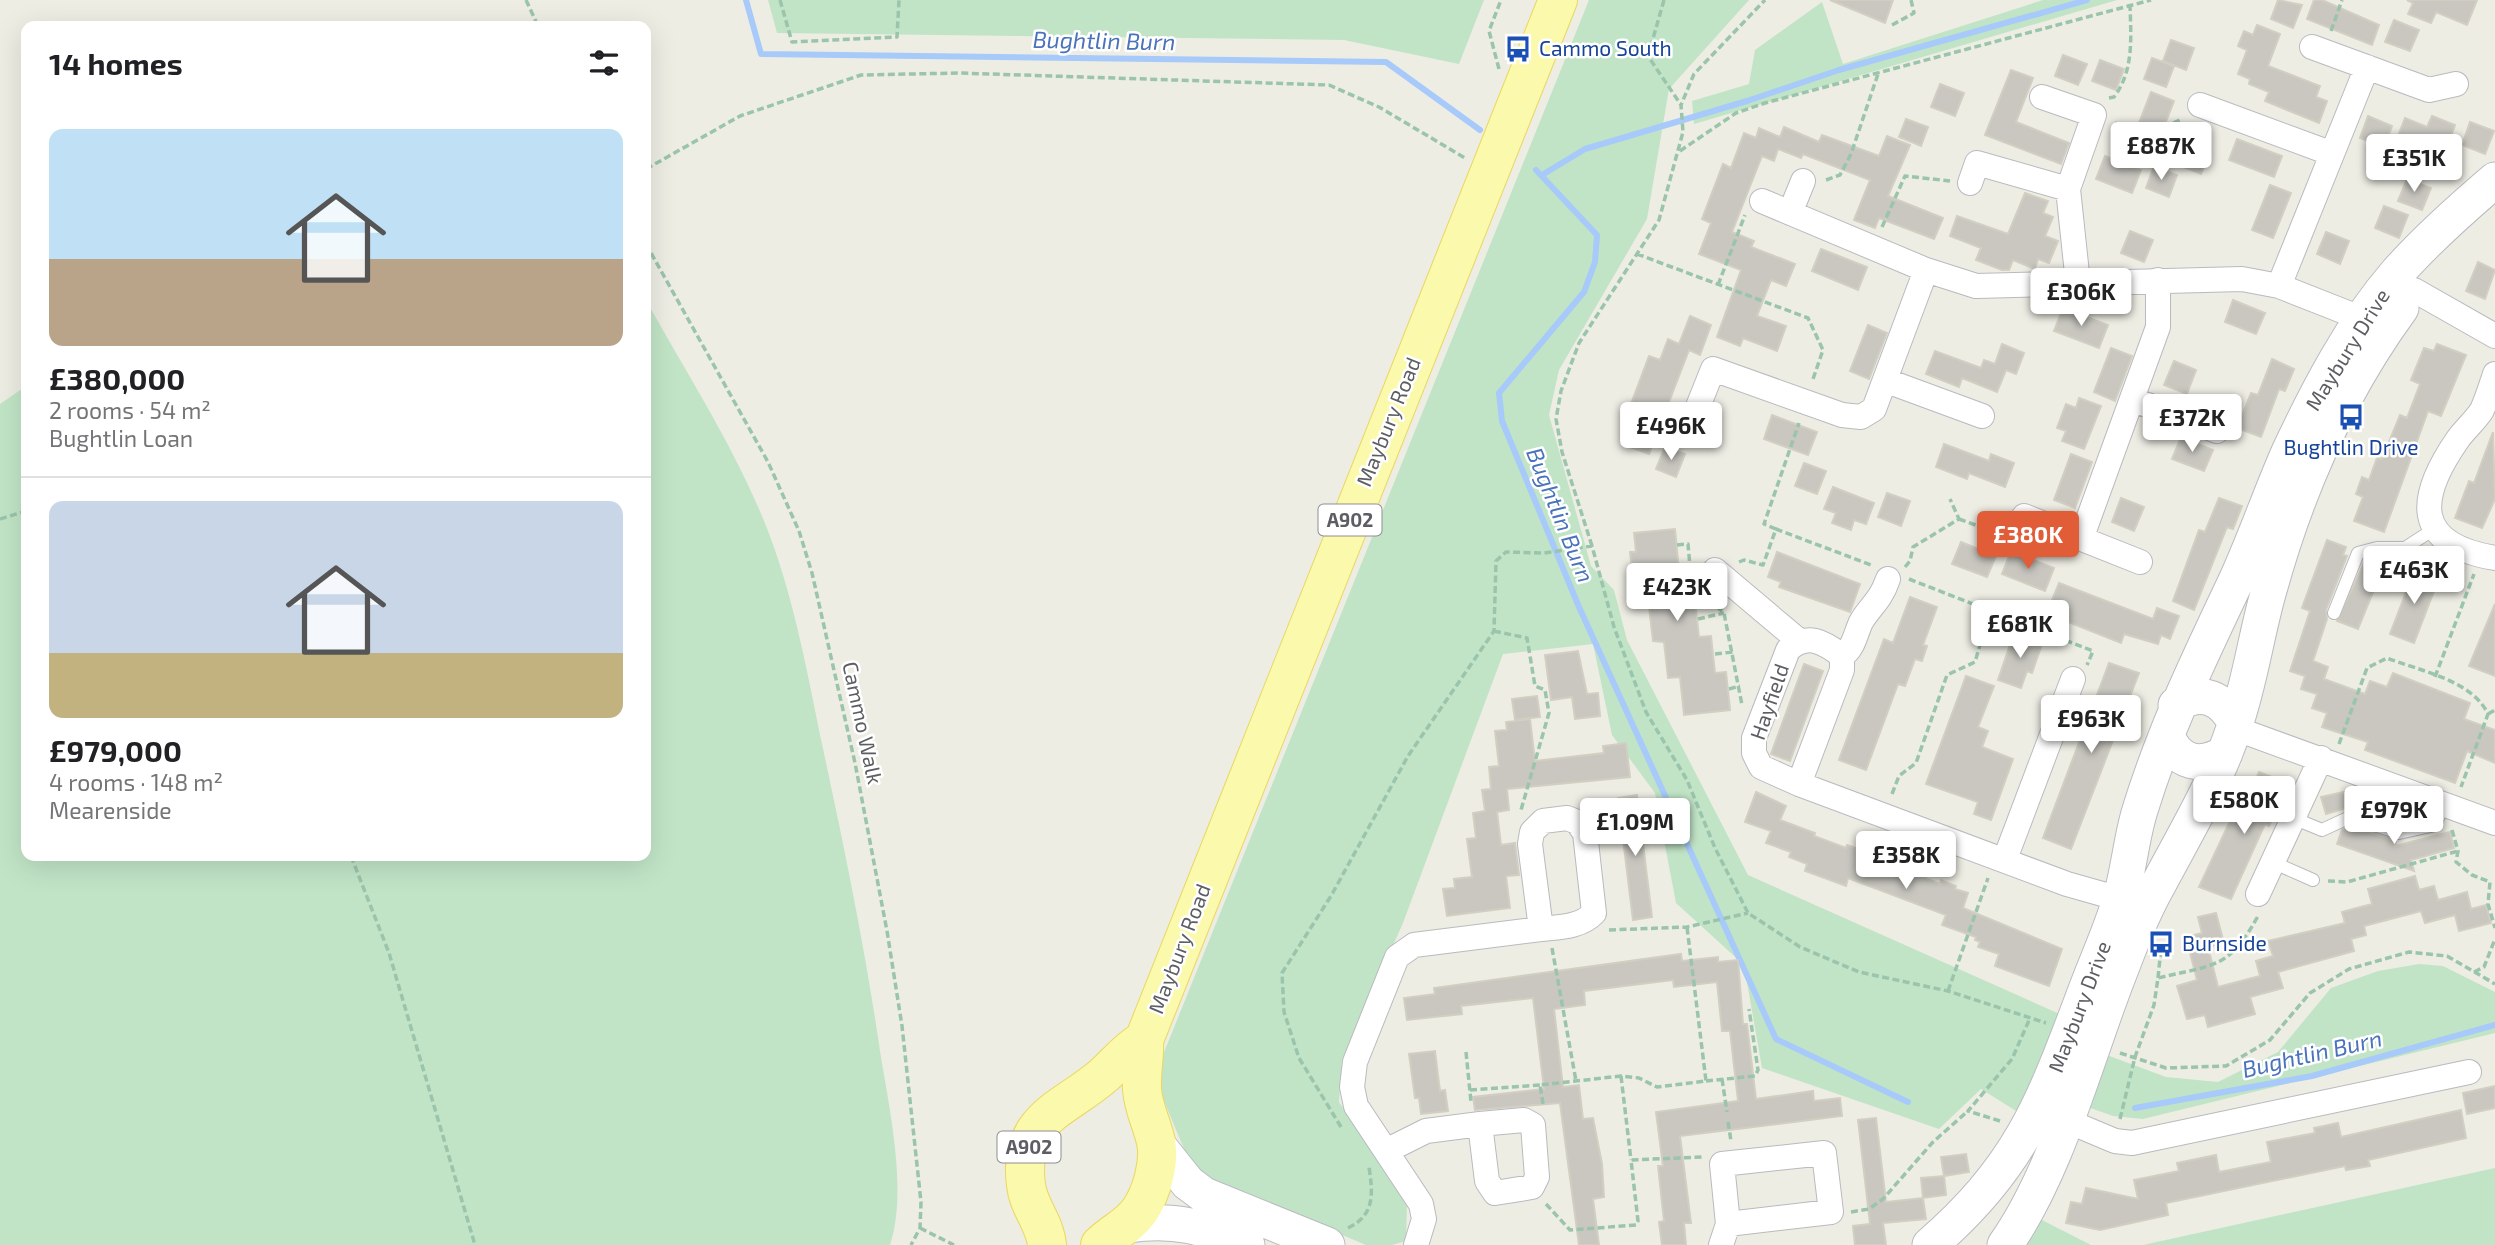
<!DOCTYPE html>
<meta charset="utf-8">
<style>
body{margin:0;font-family:"Exo 2",sans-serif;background:#f2f2f2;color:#202124;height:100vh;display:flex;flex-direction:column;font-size:26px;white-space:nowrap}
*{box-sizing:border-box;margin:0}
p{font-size:23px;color:#757577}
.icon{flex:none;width:38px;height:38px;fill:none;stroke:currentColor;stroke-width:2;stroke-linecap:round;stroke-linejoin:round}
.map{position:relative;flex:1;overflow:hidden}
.panel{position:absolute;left:21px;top:21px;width:630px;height:840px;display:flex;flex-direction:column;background:#fff;border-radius:14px;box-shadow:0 7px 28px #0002}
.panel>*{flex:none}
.price{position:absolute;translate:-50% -60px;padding:0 16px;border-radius:7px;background:#fff;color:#222;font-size:23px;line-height:46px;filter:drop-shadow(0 2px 4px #0008)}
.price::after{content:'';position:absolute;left:50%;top:42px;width:21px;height:16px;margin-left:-10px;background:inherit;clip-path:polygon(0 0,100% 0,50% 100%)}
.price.active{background:#e05d37;color:#fff}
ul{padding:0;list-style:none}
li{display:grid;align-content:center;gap:14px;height:371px;padding:0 28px}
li+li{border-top:2px solid #e0e0e0}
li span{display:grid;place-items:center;height:217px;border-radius:14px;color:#555}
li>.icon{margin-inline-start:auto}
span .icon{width:126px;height:126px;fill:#fffc;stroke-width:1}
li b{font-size:30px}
h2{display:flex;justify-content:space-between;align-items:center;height:84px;padding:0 28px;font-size:30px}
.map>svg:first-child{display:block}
.green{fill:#c1e4c6}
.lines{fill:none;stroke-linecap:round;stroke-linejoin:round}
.stream{stroke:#a7cafa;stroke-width:6}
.building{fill:#c9c7c0;stroke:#d2cfc2;stroke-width:2}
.lane-casing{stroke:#b9babf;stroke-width:14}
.street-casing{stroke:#b9babf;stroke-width:26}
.secondary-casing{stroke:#b9bbc1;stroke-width:37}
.primary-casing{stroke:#ead760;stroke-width:40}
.path{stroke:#9bc4ac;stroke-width:3.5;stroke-dasharray:7 3.5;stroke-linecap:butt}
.lane{stroke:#fff;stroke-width:12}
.street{stroke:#fff;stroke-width:24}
.secondary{stroke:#fff;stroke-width:35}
.primary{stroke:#fbf9ab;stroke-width:38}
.labels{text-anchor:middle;stroke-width:5;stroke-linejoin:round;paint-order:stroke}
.shield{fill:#fff;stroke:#8d8e92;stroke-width:2}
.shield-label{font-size:19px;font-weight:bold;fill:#5c5e63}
.transit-label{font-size:21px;fill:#164399;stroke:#fff;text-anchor:start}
.street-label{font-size:21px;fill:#5c5e63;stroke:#fff}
.water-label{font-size:23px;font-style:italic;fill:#4a72bd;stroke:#fff}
</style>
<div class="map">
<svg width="2495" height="1245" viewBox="0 0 2495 1245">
<rect width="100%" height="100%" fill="#edede4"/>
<path class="green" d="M768 0H1484L1459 64 1344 40 777 33Z
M1589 0H1749L1669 89 1647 219 1559 370 1549 415 1591 566 1614 590 1627 640 1748 875 2064 1016 2024 1116 1981 1089 1939 1129 1762 1068 1744 965 1676 903 1655 793 1612 735 1593 644 1503 654 1403 923 1342 1060 1339 1102 1407 1203 1406 1241 1392 1245H1366L1194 1173 1154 1077Z
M2043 0H2117L1694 124 1692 101 1749 84 1755 50 1822 2 1843 64Z
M646 300C689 378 740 455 771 539 795 604 808 676 822 744 844 846 865 948 880 1051 889 1107 908 1191 890 1245H0V404L26 386V856H646Z
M2419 964 2443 966 2495 992V1033L2143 1119 2113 1116 2082 1105 2104 1054 2166 1077 2218 1082 2278 1052 2331 988 2378 971Z
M2495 1168V1245H2143Z
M2040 1219 2091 1245H2021Z"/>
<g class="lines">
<path class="stream" d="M746 0 761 54 1386 62 1480 130
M1536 170 1597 235 1595 262 1584 292 1499 393 1502 421 1579 607 1776 1039 1908 1102
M1542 175 1585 149 1747 101 1839 70 2087 0
M2135 1108 2312 1076 2495 1025"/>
</g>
<path class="building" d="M1830 0H1893L1885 23Z
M2278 0 2302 5 2293 28 2271 19Z
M2314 0H2322L2379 25 2372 45 2307 19Z
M2407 0H2477L2467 25 2436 12 2431 23 2408 14 2413 3Z
M2394 20 2419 30 2410 51 2385 42Z
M2257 25 2280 34 2268 66 2320 86 2316 97 2327 101 2319 123 2265 101 2269 92 2249 84 2250 79 2238 74 2247 50 2238 46 2244 31 2253 35Z
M2171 40 2194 48 2186 70 2163 61Z
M2063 55 2087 64 2078 85 2055 76Z
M2152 58 2174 66 2166 87 2144 79Z
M2100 60 2124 69 2116 90 2092 81Z
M2011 70 2033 78 2016 122 2069 143 2061 164 1985 135Z
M1940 84 1964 93 1955 116 1931 107Z
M2151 92 2174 101 2162 132 2139 123Z
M2368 116 2392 126 2384 148 2360 138Z
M2432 116 2455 125 2446 150 2424 141 2420 151 2396 141 2405 118 2427 127Z
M1906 119 1928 127 1921 146 1899 137Z
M2470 122 2494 131 2485 154 2462 145Z
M1784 127 1819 142 1822 135 1879 156 1887 136 1910 145 1888 196 1943 218 1934 239 1879 218 1875 228 1854 220 1870 180 1803 154 1801 158 1778 149 1774 161 1762 156 1732 232 1754 241 1751 247 1795 264 1786 286 1771 280 1757 316 1786 326 1777 351 1743 338 1740 346 1717 337 1741 270 1699 254 1711 223 1702 219 1723 164 1731 168 1744 133 1756 138 1759 128 1780 137Z
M2177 139 2210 152 2201 174 2168 161Z
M2237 139 2282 156 2274 177 2229 160Z
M2105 156 2141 170 2132 193 2096 179Z
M2154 166 2177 175 2169 197 2146 188Z
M2407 179 2431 188 2422 210 2398 201Z
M2270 185 2291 193 2273 238 2252 230Z
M2025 193 2048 201 2043 213 2053 217 2045 236 2058 241 2049 263 2038 259 2035 269 2013 260 2009 270H2002L1976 260 1981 248 1950 236 1957 216 2008 234Z
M2384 206 2408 215 2399 238 2375 228Z
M2130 231 2153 240 2144 262 2121 253Z
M2326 232 2349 241 2340 264 2317 254Z
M1821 249 1867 267 1858 290 1812 271Z
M2478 262 2495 270 2485 299 2466 291Z
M2233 300 2265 313 2256 334 2225 322Z
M2063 308 2108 325 2099 348 2054 331Z
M1690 316 1711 325 1700 355 1689 350 1649 454 1627 446 1631 438 1624 435 1633 413 1628 412 1649 356 1660 360 1668 339 1679 344Z
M1868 325 1887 333 1869 379 1850 371Z
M2002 344 2024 353 2016 374 2006 370 1997 392 1962 378 1959 387 1926 374 1935 351 1981 368 1984 360 1995 364Z
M2437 344 2466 355 2441 416 2428 411 2384 532 2354 521 2363 497 2356 494 2362 477 2369 480 2377 458 2382 459 2400 415 2407 418 2420 384 2411 380 2424 348 2434 351Z
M2111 348 2132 356 2115 401 2094 392Z
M2272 359 2294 369 2285 391 2279 389 2261 437 2237 428 2251 393 2258 395Z
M2174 361 2196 370 2187 394 2164 385Z
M2079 398 2101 406 2084 449 2062 441 2066 431 2057 428 2066 404 2076 408Z
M1772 415 1817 432 1808 455 1764 439Z
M2493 432 2495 499 2482 528 2455 518 2469 481 2474 483Z
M2181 437 2213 450 2204 471 2172 459Z
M1944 444 1989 461 1991 454 2014 463 2005 487 1969 473 1967 479 1936 467Z
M1665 447 1685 454 1676 477 1656 469Z
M2071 454 2092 462 2075 508 2054 500Z
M1804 463 1826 471 1817 494 1795 486Z
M1833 487 1874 503 1866 524 1854 520 1851 530 1832 523 1836 513 1824 509Z
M1887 493 1910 501 1901 526 1878 517Z
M2121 498 2144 507 2134 531 2112 522Z
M2219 498 2242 506 2233 529 2227 527 2194 610 2173 601 2199 530 2205 532Z
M1675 529 1682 602 1695 601 1699 637 1711 636 1715 673 1726 672 1730 710 1684 715 1680 677 1668 678 1664 642 1653 641 1649 607 1636 608 1630 552H1636L1634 533Z
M2327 540 2346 547 2343 555 2347 556 2326 610 2327 619 2313 661 2328 667 2324 679 2365 694 2370 681 2387 687 2393 673 2470 703 2464 719 2495 730V763L2467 751 2455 783 2365 750 2368 742 2322 727 2327 713 2312 708 2317 694 2301 689 2305 676 2290 671 2310 611 2302 608Z
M1961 542 1996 556 1987 577 1952 564Z
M2011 551 2054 568 2045 591 2002 574Z
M1777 552 1860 584 1850 612 1779 587 1781 582 1768 577Z
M2364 563 2382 570 2358 629 2337 621Z
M2415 569 2439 578 2414 643 2390 634Z
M2059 583 2153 619 2157 608 2179 616 2170 639 2161 635 2158 644 2124 634 2121 643 2058 618 2062 610 2050 605Z
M1910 597 1937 607 1923 645 1927 646 1922 661 1915 659 1905 686 1898 684 1866 770 1839 760 1884 639 1893 643Z
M2495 604V676L2469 666Z
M2014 633 2042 644 2032 673 2027 671 2021 688 1998 680Z
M1578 651 1587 694 1598 693 1600 716 1575 719 1572 697 1551 700 1545 655Z
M2109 663 2139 673 2071 849 2043 838Z
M1804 664 1823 671 1790 761 1771 754Z
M1966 676 1994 686 1978 727 1988 731 1982 747 2013 759 1991 820 1974 814 1978 802 1926 784Z
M1537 696 1540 717 1515 720 1512 699Z
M1530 719 1535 761 1604 753 1603 746 1626 743 1630 777 1507 789 1509 810 1497 812 1501 845 1515 843 1519 875 1506 876 1510 908 1447 916 1443 889 1455 888 1454 879 1472 877 1467 839 1476 838 1473 813 1485 811 1482 790 1491 789 1489 767 1499 766 1495 731 1507 730 1506 722Z
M2259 772 2290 784 2269 826 2265 824 2231 899 2199 887 2230 821 2234 823 2245 797 2248 798Z
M2357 789 2409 807 2403 823 2350 807 2326 814 2321 797Z
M1756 792 1786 806 1780 820 1815 833 1814 836 1846 848 1847 845 1862 850 1861 853 1909 869 1908 871 1940 884 1941 880 1956 886 1955 889 1968 893 1963 908 2062 949 2049 986 1995 966 1999 954 1978 947 1980 942 1975 940 1976 937 1942 925 1946 915 1848 878 1846 886 1805 871 1807 864 1789 857 1791 852 1766 843 1771 831 1745 822Z
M1637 795 1652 917 1633 920 1618 798Z
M2351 826 2396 841 2395 846 2450 832 2454 848 2411 860 2414 871 2337 844 2342 830Z
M2415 876 2419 890 2434 886 2438 900 2467 892 2471 909 2486 905 2491 923 2459 931 2455 915 2425 923 2421 911 2364 926 2366 935 2351 939 2354 951 2278 972 2283 988 2250 997 2255 1014 2208 1027 2205 1015 2187 1019 2177 986 2197 980 2186 937 2202 933 2198 917 2216 913 2224 943 2208 947 2218 987 2260 976 2256 961 2273 956 2268 941 2345 923 2342 912 2372 904 2368 889Z
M1681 954 1682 961 1718 957V962L1738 960 1743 1024H1747L1756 1099 1813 1091 1814 1101 1840 1098 1842 1116 1680 1136 1691 1223H1684L1686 1245H1662L1659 1222 1664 1221 1658 1166H1663L1656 1112 1738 1101 1730 1031H1722L1717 982 1674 987 1673 980 1584 991 1585 1005 1554 1009 1563 1087 1579 1085 1583 1119 1593 1118 1602 1164 1604 1197 1593 1199 1599 1245H1579L1560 1103 1475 1110 1473 1097 1544 1089 1533 998 1461 1006 1462 1014 1407 1020 1404 998 1435 994 1434 988Z
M1435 1051 1440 1091 1445 1090 1448 1111 1421 1114 1419 1098H1415L1409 1054Z
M2495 1086V1108L2467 1114 2463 1093Z
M2461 1110 2466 1138 2368 1160 2370 1166 2346 1170 2345 1166 2166 1203 2168 1215 2100 1230 2066 1223 2071 1202 2082 1204 2086 1188 2138 1199 2134 1180 2179 1171 2177 1163 2216 1155 2219 1172 2271 1162 2267 1142 2315 1133 2314 1128 2338 1123 2341 1137Z
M1876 1118 1886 1202 1923 1198 1926 1219 1883 1223 1886 1245H1855L1853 1226 1870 1224 1858 1120Z
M1966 1154 1969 1172 1944 1176 1941 1157Z
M1944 1176 1946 1195 1923 1198 1921 1178Z"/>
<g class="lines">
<g class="lane-casing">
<path id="lane" d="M2334 613 2358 553 2377 548H2405L2434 529
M2293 818 2322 830 2350 817 2399 833 2435 825 2443 806
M2272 862 2313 880"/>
</g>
<g class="street-casing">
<path id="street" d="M2312 47 2429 90 2456 84
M2042 97 2094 115 2068 189 2078 283
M2200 105 2330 153
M1970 183 1977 163 2068 189
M1762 201 1926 270 1976 286 2242 279 2279 286 2363 319
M1790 213 1803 181
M2279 286 2367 67
M2414 290 2495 336
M2495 374C2491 386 2487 399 2482 410 2476 420 2465 429 2458 439 2417 498 2412 544 2495 558
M1887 381 1982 416
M2134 400 2217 431
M1689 429 1713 369 1842 415 1861 417 1874 409 1926 270
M2024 516 2140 562
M2081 539 2158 327V280
M1715 570 1798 640
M1842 656C1854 648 1855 635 1861 622 1871 605 1880 602 1888 579
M2234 728 2495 823
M1799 784 1842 670V656C1824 642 1807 632 1788 650L1754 738V753L1761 767 1799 784 2067 884 2120 899
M1567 818 1577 822 1585 833 1594 913C1581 927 1559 927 1541 929L1530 844 1532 832 1543 821Z
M2005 859 2073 679
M2258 894 2321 758
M1524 1120 1533 1125 1537 1177 1532 1187 1495 1193 1487 1181 1480 1124Z
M2065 1120 2115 1141 2132 1143 2469 1072
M1386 1151 1426 1131 1480 1124
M1416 1245 1424 1219 1421 1204 1356 1106 1352 1087 1355 1062 1397 957 1414 945 1541 929
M1721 1245 1728 1224 1722 1164 1824 1153 1831 1212 1728 1224"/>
</g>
<g class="secondary-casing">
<path id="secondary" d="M2176 705C2202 688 2223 698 2236 724
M2167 736C2178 764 2201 768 2225 753
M1156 1143 1188 1183 1204 1195 1327 1245
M1128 1225C1175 1218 1203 1227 1247 1245
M1930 1245C2019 1169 2043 1104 2083 998 2095 965 2110 933 2120 900 2129 870 2131 839 2140 810 2165 729 2199 659 2235 583 2255 540 2270 495 2289 452 2318 390 2352 325 2397 273 2427 239 2461 209 2495 180
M2005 1245C2055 1174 2083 1069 2114 987 2127 953 2140 917 2158 885 2185 834 2216 783 2234 728 2250 683 2256 635 2269 590 2297 489 2339 393 2401 308"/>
</g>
<g class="primary-casing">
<path id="primary" d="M1047 1245C1045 1223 1028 1206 1026 1185 1017 1117 1064 1110 1104 1075 1118 1062 1127 1050 1144 1040
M1100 1245C1113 1232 1129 1226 1140 1210 1152 1192 1160 1162 1156 1142 1152 1123 1143 1108 1142 1089 1141 1072 1145 1057 1144 1040L1558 0"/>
</g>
<path class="path" d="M526 0 538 26
M780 0 792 42 897 37 899 0
M1664 0 1648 56 1681 105
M1892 25 1914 13 1911 0
M2331 31 2342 0
M1499 69 1489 31 1501 0
M2109 98 2114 97C2134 71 2131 37 2130 6
M2115 123 2148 135 2182 119
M1680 151 1736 113 1765 103 2151 0
M646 169 740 116 861 75 959 73 1329 85 1379 107 1465 158
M1826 180 1840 175 1851 154 1878 74
M1882 227 1905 176 1950 181
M646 244 768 462 799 531 812 573 855 763 887 931 902 1026 921 1202 920 1228 911 1245
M1637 254 1808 318 1823 350 1812 382
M1718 285 1745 215
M0 519 26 511
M1959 519 2000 534 2004 525
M1776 529 1764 524 1799 423
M1677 545 1688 544 1691 578 1699 591 1724 613 1742 705
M1592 546 1562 452 1556 419 1561 391 1579 343 1659 220 1683 132 1681 105 1694 74 1765 0
M1739 562 1744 560 1763 565 1776 529 1871 565
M1905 567 1910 561 1913 547 1959 519 1950 499
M1909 579 2093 651 2087 665
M1682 585 1695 584
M1698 619 1724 613
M1494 631 1527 638 1535 686 1545 690 1549 713 1521 810
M1715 654 1733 652
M2435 677 2474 574
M1729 689 1740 686
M2488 714 2495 710
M2339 744 2367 668 2387 658C2420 671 2472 680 2488 714L2461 787
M1892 794 1899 776 1916 763 1947 675 1975 662 1990 611
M2452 830 2458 851 2456 862 2472 875 2490 882 2488 904 2495 928
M351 856 389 953 475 1245
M2328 881 2347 882 2458 851
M1609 930 1687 927 1748 913
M1552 948 1576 1081
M2474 972 2484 967 2495 939
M2158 978 2161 948
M1948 991 1988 878
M1466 1052 1471 1102
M2120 1053 2166 1068 2226 1066 2270 1040 2310 993 2349 969 2409 952 2447 956 2495 984
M1621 1076 1631 1160
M1722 1079 1727 1112
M1706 1081 1755 1076 1758 1070 1749 1009
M1470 1090 1540 1085
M1543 1104 1540 1085 1621 1076 1639 1078 1657 1087 1706 1081 1687 927
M2120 1119 2135 1057 2154 1005 2158 978C2215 964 2228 970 2258 916
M2000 1121 1968 1111 2012 1059 2030 1018
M1728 1122 1731 1141
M1341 1127 1299 1058 1284 1012 1282 973 1331 896 1408 756 1494 631 1496 561 1506 552 1544 553 1592 546 1614 627 1646 712 1687 780 1715 848 1748 913 1800 947 1859 972 1948 991 2046 1023
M1546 1204 1570 1230 1636 1225 1638 1221 1631 1160 1703 1157
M1851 1212 1869 1209 1883 1199 1933 1142 1968 1111
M920 1228 954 1245
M1348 1228C1375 1215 1373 1194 1369 1167"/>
<use href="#lane" class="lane"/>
<use href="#street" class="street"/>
<use href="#secondary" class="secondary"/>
<use href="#primary" class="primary"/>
</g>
<defs>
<g id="bus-bare" transform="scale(2.1)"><path d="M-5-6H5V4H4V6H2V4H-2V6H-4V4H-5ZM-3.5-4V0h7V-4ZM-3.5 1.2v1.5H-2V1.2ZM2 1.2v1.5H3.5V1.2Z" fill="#1a4fb4" stroke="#fff" stroke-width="2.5" paint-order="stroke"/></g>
</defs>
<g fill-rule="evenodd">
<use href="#bus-bare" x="1518" y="49"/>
<use href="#bus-bare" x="2351" y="417"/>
<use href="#bus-bare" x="2161" y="944"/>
</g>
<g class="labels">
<g class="shield">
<rect x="1318.5" y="504.5" width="63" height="31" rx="5"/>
<rect x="997.5" y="1131.5" width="63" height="31" rx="5"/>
</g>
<g class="shield-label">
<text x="1350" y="527">A902</text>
<text x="1029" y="1154">A902</text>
</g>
<g class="transit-label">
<text x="1539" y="56">Cammo South</text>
<text x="2351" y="455" text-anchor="middle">Bughtlin Drive</text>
<text x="2182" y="951">Burnside</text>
</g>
<g class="street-label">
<text transform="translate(2348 350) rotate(-58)" y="7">Maybury Drive</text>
<text transform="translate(1389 422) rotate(-68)" y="7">Maybury Road</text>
<text transform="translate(1770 702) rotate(-71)" y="7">Hayfield</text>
<text transform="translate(862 723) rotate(78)" y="7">Cammo Walk</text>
<text transform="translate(1180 949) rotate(-69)" y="7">Maybury Road</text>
<text transform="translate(2080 1007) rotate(-69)" y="7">Maybury Drive</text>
</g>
<g class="water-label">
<text transform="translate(1104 41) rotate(1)" y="8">Bughtlin Burn</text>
<text transform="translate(1560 515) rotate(68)" y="8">Bughtlin Burn</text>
<text transform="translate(2312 1054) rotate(-13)" y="8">Bughtlin Burn</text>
</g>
</g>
</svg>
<b class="price" style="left:2161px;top:182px">£887K</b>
<b class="price" style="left:2414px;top:194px">£351K</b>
<b class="price" style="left:2081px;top:328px">£306K</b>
<b class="price" style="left:2192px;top:454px">£372K</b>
<b class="price" style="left:1671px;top:462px">£496K</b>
<b class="price active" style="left:2028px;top:571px">£380K</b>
<b class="price" style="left:2414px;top:606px">£463K</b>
<b class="price" style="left:1677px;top:623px">£423K</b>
<b class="price" style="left:2020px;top:660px">£681K</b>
<b class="price" style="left:2091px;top:755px">£963K</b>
<b class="price" style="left:2244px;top:836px">£580K</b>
<b class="price" style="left:2394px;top:846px">£979K</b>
<b class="price" style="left:1635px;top:858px">£1.09M</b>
<b class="price" style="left:1906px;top:891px">£358K</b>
<section class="panel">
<h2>14 homes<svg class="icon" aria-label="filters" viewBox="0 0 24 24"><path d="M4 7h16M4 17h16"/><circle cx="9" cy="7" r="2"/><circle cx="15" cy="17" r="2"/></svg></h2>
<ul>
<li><span style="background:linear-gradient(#bfe0f5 60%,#b9a48a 0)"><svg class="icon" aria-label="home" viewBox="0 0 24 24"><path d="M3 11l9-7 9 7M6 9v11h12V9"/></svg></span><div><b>£380,000</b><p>2 rooms · 54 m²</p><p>Bughtlin Loan</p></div></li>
<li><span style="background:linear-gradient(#c9d6e8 70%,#c2b280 0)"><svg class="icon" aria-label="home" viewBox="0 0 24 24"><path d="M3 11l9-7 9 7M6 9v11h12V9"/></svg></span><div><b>£979,000</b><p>4 rooms · 148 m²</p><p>Mearenside</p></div></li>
</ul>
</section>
</div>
